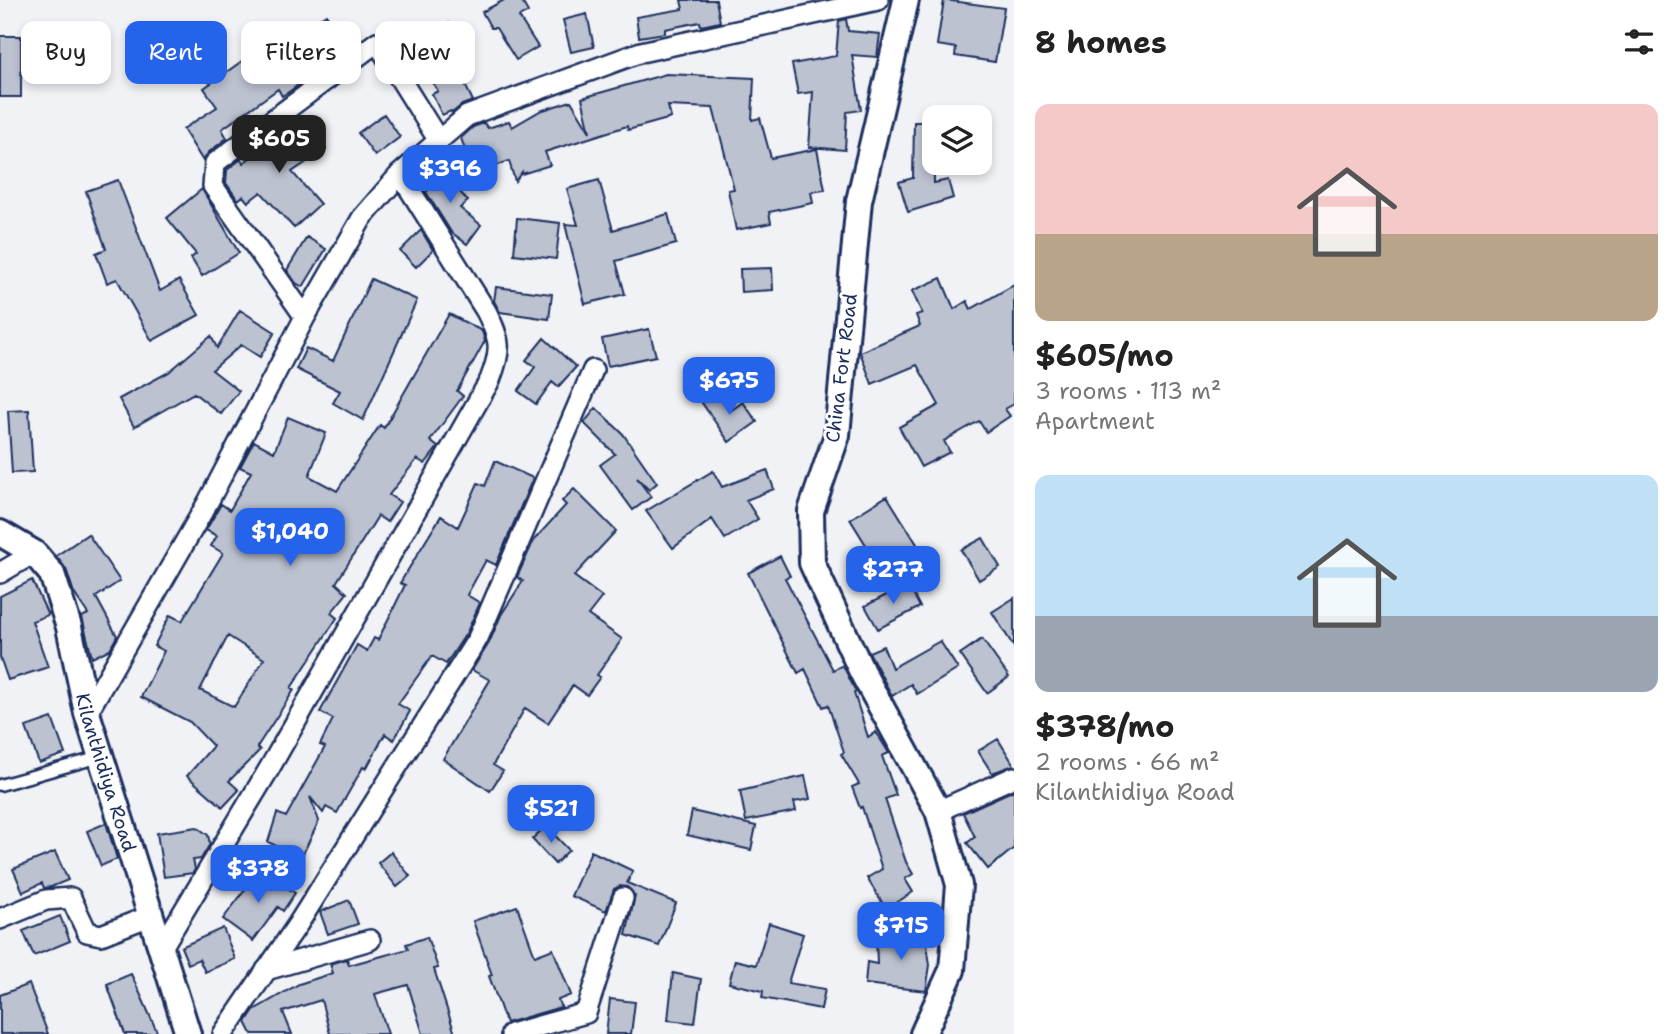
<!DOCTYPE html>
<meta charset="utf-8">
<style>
body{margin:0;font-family:"Shantell Sans",sans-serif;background:#f2f2f2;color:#222;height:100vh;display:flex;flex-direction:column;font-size:26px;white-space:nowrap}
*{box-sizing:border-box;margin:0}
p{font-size:23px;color:#767676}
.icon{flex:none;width:38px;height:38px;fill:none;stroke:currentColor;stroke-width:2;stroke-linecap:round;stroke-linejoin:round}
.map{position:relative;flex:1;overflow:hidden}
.panel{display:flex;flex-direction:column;background:#fff;width:665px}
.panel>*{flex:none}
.hud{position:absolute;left:21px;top:21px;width:665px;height:63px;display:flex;gap:14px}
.buttons{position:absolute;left:922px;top:105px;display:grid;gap:14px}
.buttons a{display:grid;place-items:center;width:70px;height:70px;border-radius:14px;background:#fff;box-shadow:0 4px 10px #0003;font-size:35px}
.price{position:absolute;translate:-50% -60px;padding:0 16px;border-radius:14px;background:#2563eb;color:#fff;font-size:23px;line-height:46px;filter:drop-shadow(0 2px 4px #0008)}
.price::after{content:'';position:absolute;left:50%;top:42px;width:21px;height:16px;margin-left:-10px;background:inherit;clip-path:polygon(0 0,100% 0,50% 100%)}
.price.active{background:#222;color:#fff}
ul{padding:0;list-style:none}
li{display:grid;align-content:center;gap:14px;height:371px;padding:0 21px}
li span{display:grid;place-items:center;height:217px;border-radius:14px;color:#555}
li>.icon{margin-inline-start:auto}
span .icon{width:126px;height:126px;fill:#fffc;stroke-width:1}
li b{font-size:30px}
h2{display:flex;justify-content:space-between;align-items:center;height:84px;padding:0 21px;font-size:30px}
.tag{padding:0 24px;border-radius:14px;background:#fff;box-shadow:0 4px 10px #0003;font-size:24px;line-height:63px}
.tag.active{background:#2563eb;color:#fff}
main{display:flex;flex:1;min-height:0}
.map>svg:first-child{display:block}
.building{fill:#bcc2d0;stroke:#1b2f5e;stroke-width:2;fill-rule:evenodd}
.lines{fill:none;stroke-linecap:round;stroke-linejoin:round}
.service-casing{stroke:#1b2f5e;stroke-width:15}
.minor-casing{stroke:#1b2f5e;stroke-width:24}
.tertiary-casing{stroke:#1b2f5e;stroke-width:30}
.service{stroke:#fff;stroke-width:10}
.minor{stroke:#fff;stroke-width:19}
.tertiary{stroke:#fff;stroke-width:24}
.labels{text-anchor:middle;stroke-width:6;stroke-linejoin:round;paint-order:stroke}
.street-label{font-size:19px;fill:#1b2f5e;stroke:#fff}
</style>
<main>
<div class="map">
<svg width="1014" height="1034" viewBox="0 0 1014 1034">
<rect width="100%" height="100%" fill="#f1f2f5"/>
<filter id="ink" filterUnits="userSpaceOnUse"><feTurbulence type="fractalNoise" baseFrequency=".0143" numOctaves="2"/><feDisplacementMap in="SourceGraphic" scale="14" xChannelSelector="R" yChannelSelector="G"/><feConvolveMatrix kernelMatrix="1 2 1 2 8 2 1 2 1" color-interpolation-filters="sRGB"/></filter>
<g filter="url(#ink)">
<path class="building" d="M504 0H521L528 12 519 17 538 47 516 60 496 28H491L482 12Z
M681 0H716L720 22 701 26 700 22 665 29V33L639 37 636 17 683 9Z
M944 0 1004 8 995 62 955 56 956 48 937 45Z
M326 14 344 40 306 65 312 75 290 91 282 96 278 89 222 129 227 138 208 153 203 161 183 129 217 107 204 88 249 56 246 52 284 27 291 37Z
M587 14 594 47 571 52 563 20Z
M846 19 848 31 880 34 877 57 852 55 861 110 847 112 845 150 809 147 813 92 798 94 792 64 836 56 839 21Z
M449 23 463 46 450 54 473 101 462 105 452 113 451 111 442 115 432 94 438 91 411 46Z
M0 36H21V97H0Z
M666 74 754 78 752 120 760 118 771 158 817 149 825 190 811 192 813 203 769 212 771 223 736 230 728 190 734 189 713 108 668 106 671 118 628 130 627 126 545 152 550 165 522 174V172L515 181 509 161 473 174 461 138 473 127 484 123 488 128 509 121 512 127 540 111 571 101 590 132 582 98Z
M384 114 400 137 375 156 358 133Z
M307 122 326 149 292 172 320 204 294 228 261 192 248 202 243 196 238 200 226 183 227 170 241 159 243 163 265 147 267 150Z
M914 122H934V183L948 180 953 198 908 212 899 182 913 178Z
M436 165 468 201 460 208 481 225 467 244 451 232 426 192 431 187 422 177Z
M118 180 160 291 179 280 199 315 152 341 117 279 107 283 96 253 106 249 86 191Z
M599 180 613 230 668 214 676 244 616 261 625 294 585 304 565 224 578 225 567 189Z
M202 189 239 253 202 276 191 258 196 254 167 218Z
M517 218 560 223 556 259 514 254Z
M421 230 433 250 416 267 400 251Z
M307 237 326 249 303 287 296 283 287 270Z
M772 268 773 290 741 292 740 269Z
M941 278 954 309 967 301 971 309 1014 285V404L1005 409 1010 416 986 432 979 421 944 441 950 452 921 467 899 427 939 405 917 365 872 384 860 352 920 326 916 315 922 313 912 291Z
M371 279 417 300 363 420 333 403 340 391 296 369 306 348 333 361Z
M496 287 552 294 549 319 500 312 494 301Z
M240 310 275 332 260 357 241 345 212 370 239 391 221 414 194 393 134 427 119 399 169 372 211 336 217 348Z
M449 314 482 331 485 341 457 391 463 396 430 441 438 447 425 464 417 459 389 495 400 502 387 522 378 516 336 583 347 593 331 613 337 618 291 688 294 690 257 747 260 750 229 781 239 790 223 807 187 776 213 746 190 722 141 697 164 651 154 646 170 615 182 621 223 553 211 546 217 536 206 530 221 504 230 510 251 472 240 467 254 441 274 452 288 417 326 433 309 476 337 491 380 425 384 428ZM228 636 264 659 234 707 200 690Z
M649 329 656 356 608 366 602 339Z
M544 338 576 367 558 387 552 382 536 404 518 391 535 367 526 360Z
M718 392 730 411 743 402 757 422 729 442 702 403Z
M596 408 623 434 657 483 649 490 637 478 651 497 633 510 600 465 615 454 584 423Z
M29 410 33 472 12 473 8 411Z
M495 461 533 478 496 565 486 560 467 595 480 603 467 632 446 664 432 656 398 704 410 711 394 740 385 734 366 769 363 767 337 813 326 807 323 813 310 797 319 821 301 858 268 842 277 813 286 817 325 747 320 745 333 719 320 712 357 645 367 651 374 638 378 640 405 585 400 583 441 516 458 527 478 483 485 486Z
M767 470 774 489 746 500 758 519 725 539 712 519 673 548 646 511 713 471 722 487Z
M574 489 616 531 574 576 602 597 588 615 622 639 597 675 600 677 587 695 573 685 548 723 525 708 493 765 503 771 490 791 443 759 490 680 472 670 489 643 501 615 523 581 517 577 534 540 566 505 562 501Z
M887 496 923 554 886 577 850 519Z
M88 534 120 581 96 597 117 636 110 649 92 658 82 617 88 614 74 593 66 569 56 556Z
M983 538 1000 567 979 580 961 550Z
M780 556 790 576 785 578 833 670 843 665 856 692 854 693 868 737 876 732 889 753 882 756 896 795 885 799 906 862 913 874 905 879 913 892 886 909 867 878 882 869 862 807 860 808 852 787 859 784 841 754 844 752 828 705 823 707 805 669 798 673 748 573Z
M32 580 48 615 32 621 48 667 8 680 0 657V596Z
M908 584 920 607 878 629 865 606Z
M1014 598V647L992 612Z
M982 639 1009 677 987 693 960 654Z
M940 641 958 669 917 694 911 684 892 696 869 652 883 646 892 668Z
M52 718 65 754 39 763 26 727Z
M998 739 1014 765 992 773 978 751Z
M805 776 810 799 794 802 796 811 746 821 740 791Z
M1014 790V848L988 869 967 843 975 837 963 813Z
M692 811 756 826 751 850 687 835Z
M106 823 117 859 101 866 87 831Z
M546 826 569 850 555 864 532 839Z
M197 827 208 835 210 844 201 859 193 860 195 869 193 873 164 877 157 833Z
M591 851 633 871 627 883 676 903 659 946 626 935 635 896 627 887 620 886 614 889 606 911 571 896Z
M55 852 68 880 51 887 44 888 42 883 23 892 13 869Z
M391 852 410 876 397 887 378 863Z
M260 870 295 893 283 911 278 907 253 941 223 919Z
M349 900 358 924 328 934 320 912Z
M517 906 535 956 553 949 571 995 558 1000 561 1007 506 1023 489 976 492 975 473 921Z
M60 916 70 941 34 956 23 931Z
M769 923 803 934 788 983 825 989 821 1009 762 998 763 991 729 983 735 960 756 965Z
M223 928 235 959 205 972 199 959 188 964 181 947Z
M925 931 930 965 926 991 865 984 867 962 877 964 876 937Z
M427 937 438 968 434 969 455 1034H423L408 985 375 994 388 1034H330L321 1000 283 1012 292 1034H252L246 1022 254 1010 299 984 333 973 330 964 347 959 349 965 408 949 406 944Z
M673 973 701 979 695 1023 668 1020Z
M131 974 143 1000 158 1034H125L107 984Z
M29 984 48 1034H0V995Z
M610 999 635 1002 631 1034H606Z"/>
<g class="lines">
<g class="service-casing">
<path id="service" d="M0 785 100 757"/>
</g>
<g class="minor-casing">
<path id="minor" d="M305 317 213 186 215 163 377 42 439 141
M0 573 34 553
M87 713 208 502 305 317 362 218 400 174 467 116 641 52 878 0
M938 811 1014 777
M0 919 46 900 71 898 87 932 101 935 150 916
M161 949 269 769 490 380C502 349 501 341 486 311L400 174
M266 970 370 940
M223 1034 298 924 478 638 593 370
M511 1034 586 1013 623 898"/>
</g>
<g class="tertiary-casing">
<g id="tertiary">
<path d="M906 0 859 201 837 435 811 511 812 563 862 672 938 811 959 885 952 970 923 1034"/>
<path id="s1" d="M0 533 34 553 52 574 69 627 87 713 188 1034"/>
</g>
</g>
<use href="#service" class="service"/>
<use href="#minor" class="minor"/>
<use href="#tertiary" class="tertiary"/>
</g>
</g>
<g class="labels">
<g class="street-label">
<text transform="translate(841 368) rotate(-83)" y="7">China Fort Road</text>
<text dy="7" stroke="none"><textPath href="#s1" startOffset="273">Kilanthidiya Road</textPath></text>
</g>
</g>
</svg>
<div class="buttons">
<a><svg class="icon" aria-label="layers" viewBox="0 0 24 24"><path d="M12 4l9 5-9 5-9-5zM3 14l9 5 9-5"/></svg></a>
</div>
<b class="price active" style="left:279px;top:175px">$605</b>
<b class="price" style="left:450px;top:205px">$396</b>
<b class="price" style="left:729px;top:417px">$675</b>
<b class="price" style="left:290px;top:568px">$1,040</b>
<b class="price" style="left:893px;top:606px">$277</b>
<b class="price" style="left:551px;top:845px">$521</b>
<b class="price" style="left:258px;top:905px">$378</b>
<b class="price" style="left:901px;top:962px">$715</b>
<div class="hud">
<a class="tag">Buy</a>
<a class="tag active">Rent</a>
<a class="tag">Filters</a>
<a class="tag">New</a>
</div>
</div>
<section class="panel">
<h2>8 homes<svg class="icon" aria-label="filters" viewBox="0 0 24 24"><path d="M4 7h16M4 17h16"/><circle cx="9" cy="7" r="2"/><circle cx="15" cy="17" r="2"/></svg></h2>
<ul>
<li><span style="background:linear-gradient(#f6c9c9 60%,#b9a48a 0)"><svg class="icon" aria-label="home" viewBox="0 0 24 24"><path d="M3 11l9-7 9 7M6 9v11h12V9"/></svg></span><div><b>$605/mo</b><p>3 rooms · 113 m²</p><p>Apartment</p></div></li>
<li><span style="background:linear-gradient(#bfe0f5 65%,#9aa5b1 0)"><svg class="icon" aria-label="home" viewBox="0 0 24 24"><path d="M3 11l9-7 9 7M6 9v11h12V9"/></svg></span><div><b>$378/mo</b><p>2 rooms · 66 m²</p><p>Kilanthidiya Road</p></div></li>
</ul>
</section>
</main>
